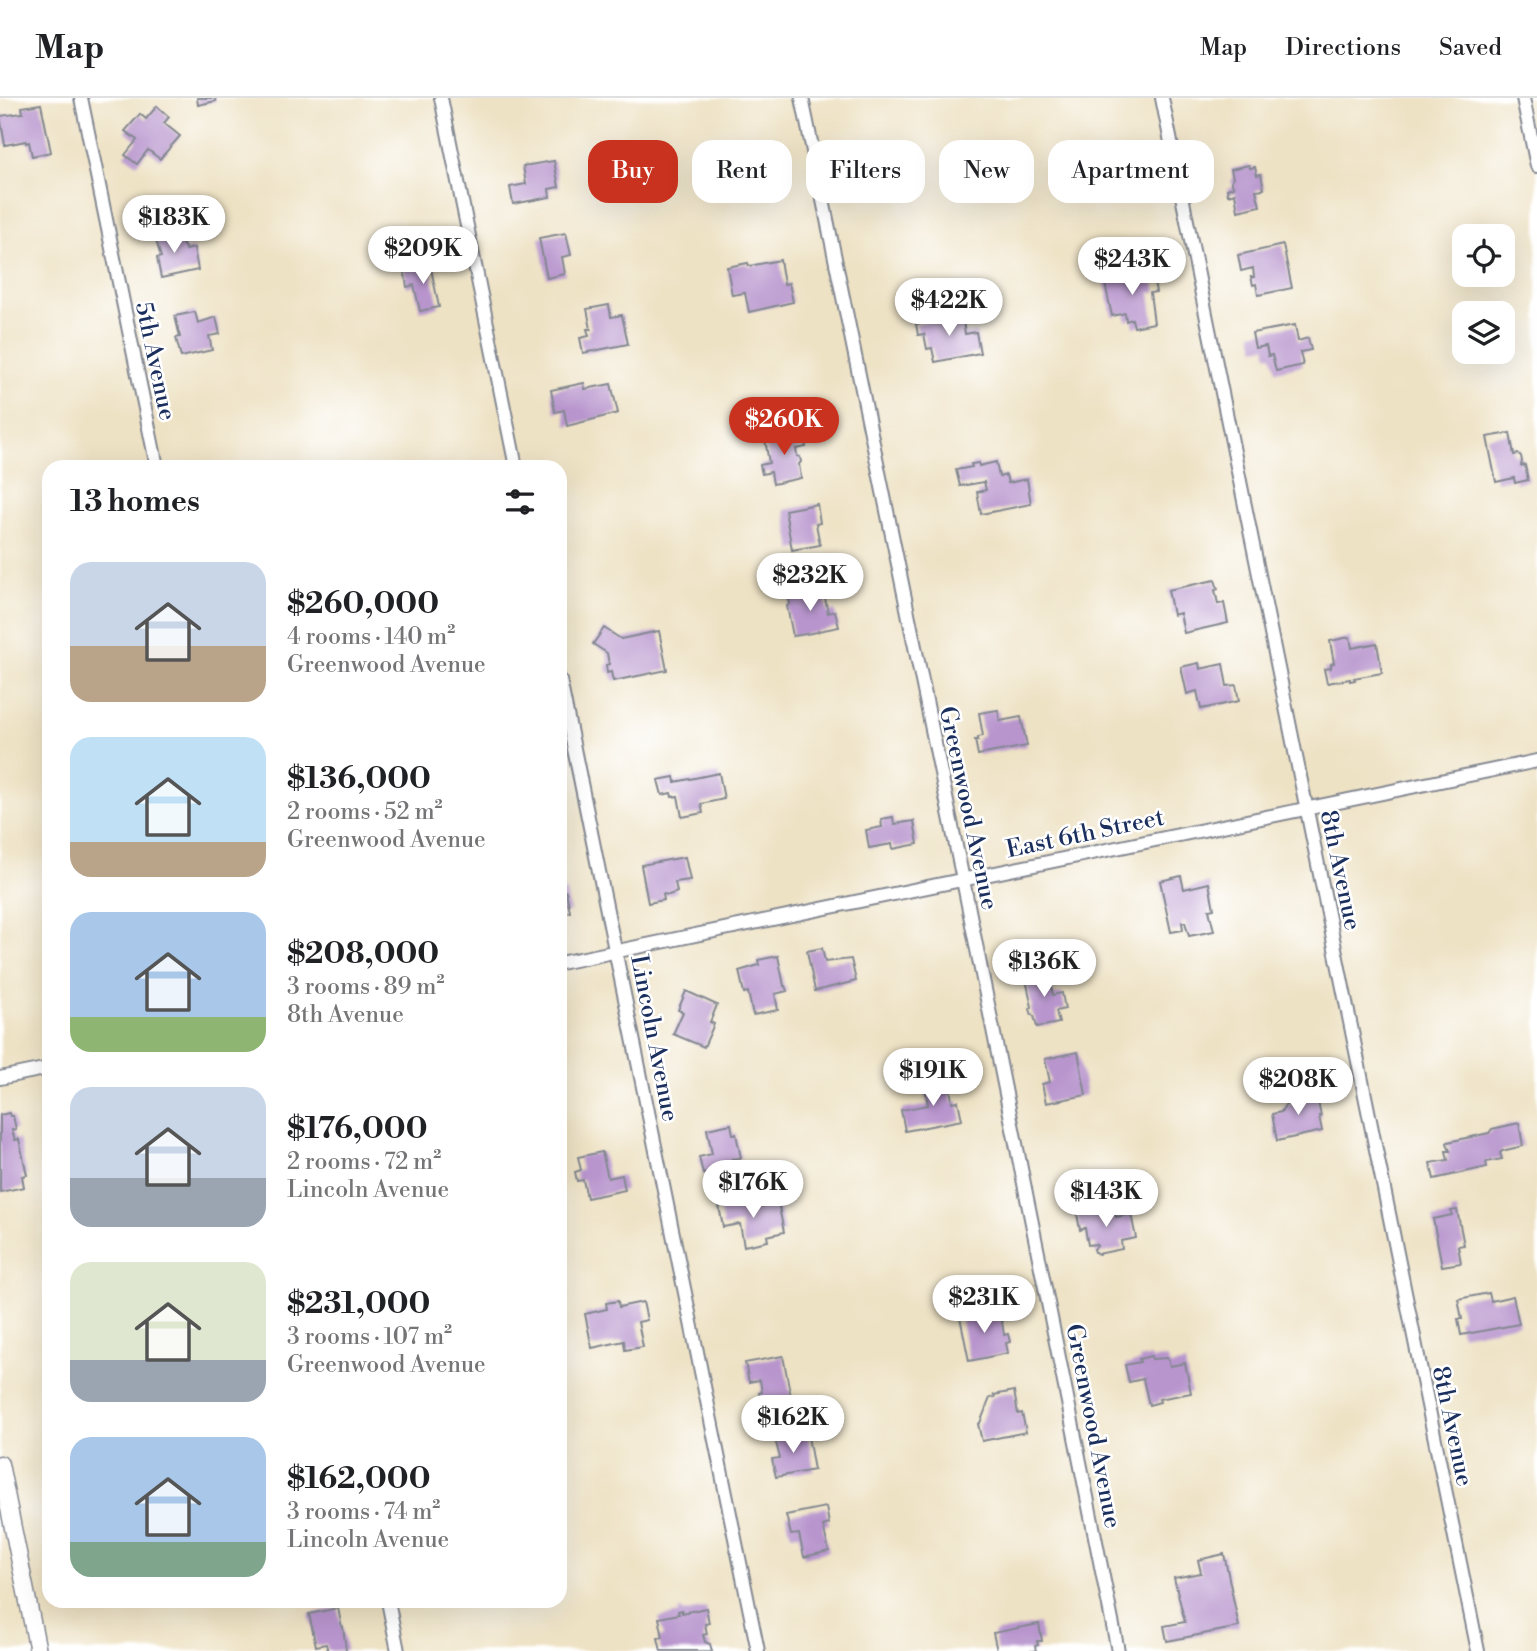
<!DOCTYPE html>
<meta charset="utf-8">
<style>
body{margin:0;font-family:"Libre Bodoni",serif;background:#f2f2f2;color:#202124;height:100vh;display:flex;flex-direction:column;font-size:26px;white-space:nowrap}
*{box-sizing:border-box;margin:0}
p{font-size:23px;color:#757577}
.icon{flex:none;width:38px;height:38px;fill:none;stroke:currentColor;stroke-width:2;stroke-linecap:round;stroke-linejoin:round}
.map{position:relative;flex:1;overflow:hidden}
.side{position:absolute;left:42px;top:362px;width:525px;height:1148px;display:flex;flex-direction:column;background:#fff;border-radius:21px;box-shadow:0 7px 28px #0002}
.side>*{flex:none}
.guide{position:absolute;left:588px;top:42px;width:665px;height:63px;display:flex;gap:14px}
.fabs{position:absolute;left:1452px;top:126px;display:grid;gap:14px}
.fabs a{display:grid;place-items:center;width:63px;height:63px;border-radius:14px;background:#fff;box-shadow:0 7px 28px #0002;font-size:35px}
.price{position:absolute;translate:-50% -60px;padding:0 16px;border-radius:24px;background:#fff;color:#222;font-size:23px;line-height:46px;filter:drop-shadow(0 2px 4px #0008)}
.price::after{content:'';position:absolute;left:50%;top:42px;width:21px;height:16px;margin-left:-10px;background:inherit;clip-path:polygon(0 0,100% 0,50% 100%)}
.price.selected{background:#c8321e;color:#fff}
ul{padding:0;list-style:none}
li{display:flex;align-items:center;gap:21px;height:175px;padding:0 28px}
li span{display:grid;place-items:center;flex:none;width:196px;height:140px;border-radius:21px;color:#555}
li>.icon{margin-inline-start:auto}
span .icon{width:84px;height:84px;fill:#fffc;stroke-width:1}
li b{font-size:30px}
h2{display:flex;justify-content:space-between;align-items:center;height:84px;padding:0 28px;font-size:30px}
.pill{padding:0 24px;border-radius:21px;background:#fff;box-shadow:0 7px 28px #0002;font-size:24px;line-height:63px}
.pill.selected{background:#c8321e;color:#fff}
header{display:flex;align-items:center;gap:42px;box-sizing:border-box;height:98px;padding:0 35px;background:#fff;border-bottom:2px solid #e0e0e0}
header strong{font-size:33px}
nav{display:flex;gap:38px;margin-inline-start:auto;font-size:24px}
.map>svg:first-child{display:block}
.building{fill:#b895cd}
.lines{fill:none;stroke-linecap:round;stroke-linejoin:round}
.minor-casing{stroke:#848891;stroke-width:16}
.tertiary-casing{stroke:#848891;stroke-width:19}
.minor{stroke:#fff;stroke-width:12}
.tertiary{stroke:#fff;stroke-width:16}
.labels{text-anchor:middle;stroke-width:5;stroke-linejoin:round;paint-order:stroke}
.street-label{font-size:24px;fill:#1b2f5e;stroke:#fff}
</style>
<header>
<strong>Map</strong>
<nav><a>Map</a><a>Directions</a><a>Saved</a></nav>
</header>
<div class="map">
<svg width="1537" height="1553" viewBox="0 0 1537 1553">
<rect width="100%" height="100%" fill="#fff"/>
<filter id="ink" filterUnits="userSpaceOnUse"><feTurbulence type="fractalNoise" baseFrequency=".0143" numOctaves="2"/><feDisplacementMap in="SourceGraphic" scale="14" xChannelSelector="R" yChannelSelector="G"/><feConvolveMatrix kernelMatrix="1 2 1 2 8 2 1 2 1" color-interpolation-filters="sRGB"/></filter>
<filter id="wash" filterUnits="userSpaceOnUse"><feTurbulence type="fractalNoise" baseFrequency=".00686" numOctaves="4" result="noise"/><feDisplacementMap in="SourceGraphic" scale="28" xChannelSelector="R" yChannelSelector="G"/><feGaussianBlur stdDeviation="1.57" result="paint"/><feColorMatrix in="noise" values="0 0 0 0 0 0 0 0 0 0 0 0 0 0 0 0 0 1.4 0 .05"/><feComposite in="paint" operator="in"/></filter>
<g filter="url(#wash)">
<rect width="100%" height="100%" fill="#eee2c4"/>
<g id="blocks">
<path class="building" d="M197 0H215L216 3 198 7Z
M41 6 51 54 32 58 29 44 26 45V43L5 47 0 18 23 15 22 9Z
M157 8 169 19 164 25 180 38 160 61 148 52 137 66 125 57 137 42 125 33 140 16 146 21Z
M554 63 559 89 549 91 550 99 513 106 510 89 526 86 523 68Z
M1249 67 1250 70 1255 69 1257 77 1261 76 1264 91 1256 92 1260 108 1238 113 1235 95 1228 97 1227 91 1234 89 1231 84 1233 80 1231 71Z
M172 132V135L175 134 186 152 194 150 198 172 161 180 157 160 161 159 154 136Z
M566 135 571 157 562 159 565 176 547 180 539 140Z
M1283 147 1292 190 1258 197 1256 186 1253 187 1251 179H1254L1253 170 1241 173 1238 157Z
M780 162 784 186 789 185 793 204 749 214 745 195 732 197 727 169 748 165 749 168Z
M430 166 439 209 420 213 414 187 407 189 404 171Z
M1143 172 1145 181 1153 179 1156 194 1150 195 1154 225 1134 229 1132 221 1126 223 1125 215 1112 218 1104 181Z
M609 207 611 219 622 217 628 246 583 255 580 240 589 238 587 231H591L587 211Z
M195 214 198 225 216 219 220 236 209 238 212 252 181 259 176 240 180 239 175 218Z
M952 217H962L965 236 976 234 980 255 935 264 932 250 927 251 924 236 918 237 916 226Z
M1295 227 1298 243 1308 240 1311 252 1300 254 1303 267 1276 273 1272 257 1268 258 1266 248 1255 250 1252 235Z
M584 285 585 291 611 286 618 315 567 328 564 312 555 314 551 292Z
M803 334 806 349 796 351 797 358 800 359 801 364 799 366 801 380 773 386 771 374 762 376 760 367 769 365 765 341Z
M1510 335 1514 357 1518 356 1521 358 1522 363 1521 368 1525 367 1528 382 1515 385 1514 380 1496 384 1487 339Z
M996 364 999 379 1006 377 1008 385 1027 381 1031 406 981 416 977 394 986 392 984 384 960 388 956 372 972 369 971 366 979 365V368Z
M817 406 820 425 816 426 820 447 792 452 785 412Z
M1215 482 1218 491 1215 492 1218 506 1224 505 1228 525 1184 535 1180 515 1173 517 1168 492Z
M816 490 818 501 825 500 828 515 835 513 839 529 818 533V534L793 538 787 508 790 506 788 496Z
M604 530 621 541 659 533 667 572 613 583 611 574 607 575 606 567 609 566 607 555 593 546Z
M1350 539 1352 550 1377 545 1382 575 1354 580 1355 582 1350 583V581L1327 585 1324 571 1331 570V566L1334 565 1330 543Z
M1199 565 1200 571 1223 566 1227 588 1236 587 1239 603 1201 611 1197 593 1187 596 1181 569Z
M998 612 1000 623 1021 619 1027 648 978 657 975 642H978V639L983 638 979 615Z
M719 675 724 701 701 706 703 715 682 719 678 698 672 699 671 695 662 697 658 682 674 679 675 684Z
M893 719 894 726 914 723 918 746 893 751 892 746 869 750 866 732 882 729 881 721Z
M685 759 690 782 675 784 677 794 669 797 663 796 664 802 648 805 641 767Z
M1181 778 1184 791 1209 785 1214 811 1209 812 1214 833 1189 838 1185 824H1182L1183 832 1171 834 1160 783Z
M566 793 570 814 560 816V795Z
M822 850 825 864 851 861 856 883 815 893 807 853Z
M778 858 784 888H785L787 893 775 896 778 912 753 917 748 894 744 895 739 873 759 867 758 862Z
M1048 872 1053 897 1062 895 1065 911 1056 913 1059 925 1037 929 1034 918 1032 917 1030 911 1032 909 1025 877Z
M686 893 717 907 710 924 714 926 704 949 673 936 683 914 678 912Z
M1078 954 1086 997 1046 1005 1042 986 1050 984 1045 961Z
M949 979 952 1004 958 1003 962 1022 905 1033 901 1012 928 1007 924 985Z
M1313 992 1314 1000 1317 999 1321 1018H1319L1322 1033 1277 1043 1272 1016 1281 1014 1286 1006 1297 1004 1295 995Z
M9 1015 10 1018H13L16 1031 12 1032 15 1042 19 1041 27 1077 22 1078 24 1089 0 1094V1017Z
M1519 1025 1523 1048 1502 1053 1500 1055 1502 1061 1486 1064 1487 1069 1434 1081 1430 1065 1448 1062 1446 1053H1450L1447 1045 1448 1044 1489 1035 1492 1031Z
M731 1026 733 1036H736L741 1060 732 1061 733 1067 719 1070 720 1073 703 1076 699 1059 712 1056 707 1031Z
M602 1054 608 1080 622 1077 625 1092 587 1100 583 1082 577 1083 575 1074 581 1072 578 1059Z
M759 1100 761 1108 778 1104 784 1134 767 1138 768 1143 744 1148 740 1126 723 1129 719 1108Z
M1114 1108 1116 1119 1131 1116 1136 1140 1121 1143 1122 1151 1098 1156 1095 1154 1094 1151 1097 1148 1096 1146 1088 1147 1085 1130 1080 1132 1077 1116Z
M1457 1112 1464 1147 1458 1148 1461 1165 1442 1168 1433 1121 1452 1117 1451 1113Z
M1489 1195 1491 1203 1513 1198 1519 1226 1461 1237 1458 1221H1462L1458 1201Z
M618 1203 619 1209 643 1204 647 1222 638 1224 643 1249 625 1252 624 1243 592 1250 585 1216 607 1211 606 1205Z
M1000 1211 1004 1237 1008 1236 1010 1244 1006 1245 1008 1255 969 1263 960 1219Z
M783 1258 791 1299 772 1303 761 1304 759 1295 762 1294 760 1282 749 1284 745 1265Z
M1151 1258 1152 1261 1167 1260 1168 1261 1170 1268 1185 1265 1191 1295 1159 1301 1160 1304 1149 1307 1143 1281 1129 1284 1125 1267 1140 1264 1139 1261Z
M1014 1293 1018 1316 1022 1315 1026 1334 982 1343 978 1326 980 1325 990 1300 995 1299 994 1297Z
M807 1333 814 1372 776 1379 772 1361 780 1360 776 1345V1339Z
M826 1409 829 1426 823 1428 829 1453 804 1459 799 1436 791 1437 786 1417Z
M1224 1456 1239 1529 1167 1543 1164 1528 1185 1524 1174 1480 1201 1475 1198 1462Z
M338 1510 342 1530 343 1529 346 1552 328 1553 326 1546 316 1548 309 1516Z
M706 1510 709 1525 705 1526 707 1536 703 1537 705 1544 710 1546 712 1553H661L658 1540 663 1539 659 1520 679 1516 678 1513 682 1512V1515Z
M1039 1526 1042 1543H1037L1038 1547 1035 1548 1036 1553H997L993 1535Z"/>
</g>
</g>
<g filter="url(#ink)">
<use href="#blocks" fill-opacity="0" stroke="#848891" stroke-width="2"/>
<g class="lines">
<g class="minor-casing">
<path id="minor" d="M81 0 157 369
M441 0 516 369
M802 0 963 782 1118 1553
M1162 0 1478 1553
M1523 0 1537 68
M560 582 758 1553
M560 865 1537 663
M0 980 49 970
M388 1503 398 1553"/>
</g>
<g class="tertiary-casing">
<path id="tertiary" d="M0 1366 38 1553"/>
</g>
<use href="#minor" class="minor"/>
<use href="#tertiary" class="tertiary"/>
</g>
</g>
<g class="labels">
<g class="street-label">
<text transform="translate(156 263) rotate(78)" y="8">5th Avenue</text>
<text transform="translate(969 710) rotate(78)" y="8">Greenwood Avenue</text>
<text transform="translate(1085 735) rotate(-12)" y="8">East 6th Street</text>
<text transform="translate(1341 772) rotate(78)" y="8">8th Avenue</text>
<text transform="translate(655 940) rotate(79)" y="8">Lincoln Avenue</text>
<text transform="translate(1094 1328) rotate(79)" y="8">Greenwood Avenue</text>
<text transform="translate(1453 1328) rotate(78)" y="8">8th Avenue</text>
</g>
</g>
</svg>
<div class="fabs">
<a><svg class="icon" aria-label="locate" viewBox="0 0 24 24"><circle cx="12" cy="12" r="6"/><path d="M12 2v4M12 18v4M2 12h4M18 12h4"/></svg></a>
<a><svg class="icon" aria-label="layers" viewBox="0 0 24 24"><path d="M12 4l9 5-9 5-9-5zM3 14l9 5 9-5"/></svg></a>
</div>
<b class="price" style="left:174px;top:157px">$183K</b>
<b class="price" style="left:423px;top:188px">$209K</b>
<b class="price" style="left:1132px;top:199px">$243K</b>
<b class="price" style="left:949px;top:240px">$422K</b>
<b class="price selected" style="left:784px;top:359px">$260K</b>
<b class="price" style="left:810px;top:515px">$232K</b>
<b class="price" style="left:1044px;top:901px">$136K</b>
<b class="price" style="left:933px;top:1010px">$191K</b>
<b class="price" style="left:1298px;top:1019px">$208K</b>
<b class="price" style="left:753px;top:1122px">$176K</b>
<b class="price" style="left:1106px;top:1131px">$143K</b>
<b class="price" style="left:984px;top:1237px">$231K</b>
<b class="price" style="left:793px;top:1357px">$162K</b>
<div class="guide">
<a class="pill selected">Buy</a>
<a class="pill">Rent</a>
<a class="pill">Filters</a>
<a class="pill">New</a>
<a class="pill">Apartment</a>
</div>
<section class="side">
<h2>13 homes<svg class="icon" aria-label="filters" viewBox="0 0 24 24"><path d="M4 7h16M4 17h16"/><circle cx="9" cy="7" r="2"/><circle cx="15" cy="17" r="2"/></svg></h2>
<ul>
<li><span style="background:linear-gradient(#c9d6e8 60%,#b9a48a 0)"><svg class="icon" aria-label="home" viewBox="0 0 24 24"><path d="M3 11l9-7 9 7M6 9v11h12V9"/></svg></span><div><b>$260,000</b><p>4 rooms · 140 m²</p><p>Greenwood Avenue</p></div></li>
<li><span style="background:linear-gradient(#bfe0f5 75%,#b9a48a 0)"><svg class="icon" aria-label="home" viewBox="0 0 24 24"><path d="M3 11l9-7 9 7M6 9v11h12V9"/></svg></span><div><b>$136,000</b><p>2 rooms · 52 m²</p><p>Greenwood Avenue</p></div></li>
<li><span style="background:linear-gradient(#a9c7e8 75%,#8fb573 0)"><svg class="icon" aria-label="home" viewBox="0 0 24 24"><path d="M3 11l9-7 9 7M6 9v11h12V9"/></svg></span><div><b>$208,000</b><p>3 rooms · 89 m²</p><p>8th Avenue</p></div></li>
<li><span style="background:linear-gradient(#c9d6e8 65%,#9aa5b1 0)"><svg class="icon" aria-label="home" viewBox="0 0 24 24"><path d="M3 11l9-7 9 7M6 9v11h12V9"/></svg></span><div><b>$176,000</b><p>2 rooms · 72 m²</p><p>Lincoln Avenue</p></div></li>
<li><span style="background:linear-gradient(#dfe7d0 70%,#9aa5b1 0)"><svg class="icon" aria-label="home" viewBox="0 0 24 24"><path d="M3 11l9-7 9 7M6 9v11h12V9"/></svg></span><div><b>$231,000</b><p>3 rooms · 107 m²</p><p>Greenwood Avenue</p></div></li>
<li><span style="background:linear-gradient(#a9c7e8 75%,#7fa58c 0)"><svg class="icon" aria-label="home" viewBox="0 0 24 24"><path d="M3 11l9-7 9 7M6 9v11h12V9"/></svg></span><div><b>$162,000</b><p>3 rooms · 74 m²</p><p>Lincoln Avenue</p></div></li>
</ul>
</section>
</div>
